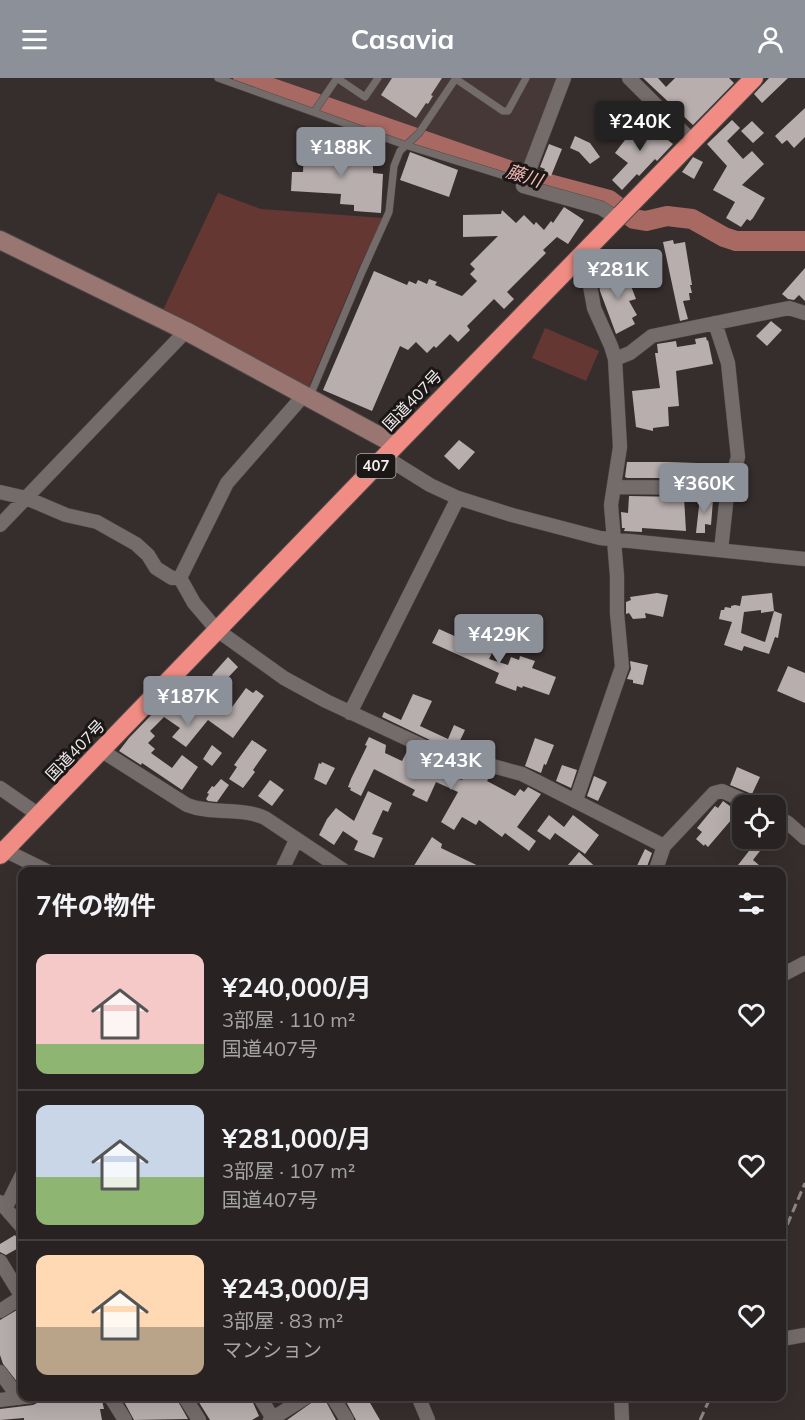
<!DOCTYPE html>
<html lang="ja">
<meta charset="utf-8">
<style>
body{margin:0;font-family:Mulish,"Noto Sans JP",sans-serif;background:#342f2f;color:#f1f3f6;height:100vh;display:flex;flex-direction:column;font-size:22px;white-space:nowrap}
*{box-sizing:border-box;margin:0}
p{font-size:20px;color:#a5a4a5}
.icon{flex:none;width:33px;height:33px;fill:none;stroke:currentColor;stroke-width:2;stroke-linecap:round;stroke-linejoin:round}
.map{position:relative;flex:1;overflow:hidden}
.side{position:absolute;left:18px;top:789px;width:768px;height:534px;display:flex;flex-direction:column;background:#282222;border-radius:12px;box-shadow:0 6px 24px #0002,0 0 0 2px #443f40}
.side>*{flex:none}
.controls{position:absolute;left:732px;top:717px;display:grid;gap:12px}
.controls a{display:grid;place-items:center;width:54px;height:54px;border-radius:12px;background:#282222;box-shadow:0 6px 24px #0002,0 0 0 2px #443f40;font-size:30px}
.price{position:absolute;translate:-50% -51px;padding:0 14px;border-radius:6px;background:#8c9099;color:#fff;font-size:20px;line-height:39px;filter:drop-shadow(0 2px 3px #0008)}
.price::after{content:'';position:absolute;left:50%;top:36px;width:18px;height:14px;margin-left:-9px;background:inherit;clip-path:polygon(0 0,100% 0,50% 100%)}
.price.active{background:#222;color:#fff}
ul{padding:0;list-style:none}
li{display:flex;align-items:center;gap:18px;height:150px;padding:0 18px}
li+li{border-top:2px solid #443f40}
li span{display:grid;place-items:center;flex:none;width:168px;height:120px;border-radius:12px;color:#555}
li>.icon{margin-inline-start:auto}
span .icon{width:72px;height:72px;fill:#fffc;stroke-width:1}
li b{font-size:26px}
h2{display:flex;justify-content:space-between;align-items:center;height:72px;padding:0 18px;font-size:26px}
header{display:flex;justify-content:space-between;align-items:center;height:78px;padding:0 18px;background:#8c9099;color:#fff;font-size:27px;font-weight:700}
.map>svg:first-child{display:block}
.built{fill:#463836}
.green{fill:#653733}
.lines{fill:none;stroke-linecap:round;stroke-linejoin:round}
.river{stroke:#a86963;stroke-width:20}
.building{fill:#b7aead}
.lane-casing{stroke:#504a49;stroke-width:8}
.street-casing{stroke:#504a49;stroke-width:15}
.secondary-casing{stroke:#504a49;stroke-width:20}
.highway-casing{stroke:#504a49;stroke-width:20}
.lane{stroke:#746c6b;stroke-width:7}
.street{stroke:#746c6b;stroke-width:14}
.secondary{stroke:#997672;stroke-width:18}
.highway{stroke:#f08c83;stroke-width:18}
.rail{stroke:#8f8887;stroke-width:3;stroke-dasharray:9 4.5;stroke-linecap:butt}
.labels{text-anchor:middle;stroke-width:6;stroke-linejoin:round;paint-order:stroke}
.shield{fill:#1b1717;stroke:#b2adac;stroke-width:1.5}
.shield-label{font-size:15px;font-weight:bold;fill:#f2edec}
.street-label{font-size:16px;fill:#f2edec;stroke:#1b1717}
.water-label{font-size:18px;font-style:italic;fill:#f5bbb5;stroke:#1b1717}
</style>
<header><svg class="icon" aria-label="menu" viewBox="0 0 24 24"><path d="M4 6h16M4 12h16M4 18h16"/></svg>Casavia<svg class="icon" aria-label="person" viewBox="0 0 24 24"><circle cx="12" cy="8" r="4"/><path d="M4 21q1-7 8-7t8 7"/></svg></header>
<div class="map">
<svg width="805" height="1342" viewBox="0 0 805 1342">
<rect width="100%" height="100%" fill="#362e2d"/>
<path class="built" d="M268 0H558L524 91Z"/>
<path class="green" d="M218 115 261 131 383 140 358 192 309 309 163 232Z
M545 250 599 273 586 303 532 280Z"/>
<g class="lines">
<path class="river" d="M243 0 520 96 530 101 609 122 634 141 646 143 667 138 692 141 724 159 736 163H805"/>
</g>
<path class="building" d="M392 0H442L431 17 433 18 428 26 426 25 416 40 381 17Z
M643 0H658L666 9 675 0H729L734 5 693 47Z
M769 0H788L762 25 754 16Z
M805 30V59L794 70 787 62 782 66 775 58Z
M641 41 673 66 657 83 655 81 639 98 637 96 622 112 612 102 628 85 615 75Z
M732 42 740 50 727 63 743 81 752 73 764 86 742 107 765 120 753 140 750 143 747 141 741 149 726 140 735 124 713 112 727 88 707 66Z
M752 43 764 55 753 65 741 53Z
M575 58 590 65 600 79 590 86 579 74 570 70Z
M549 66 562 71 551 98 543 95 545 91 540 89Z
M310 68 323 69V73L373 75V95L383 96 381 135 354 133V127L340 126 341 116 291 113 292 94H303L304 72H310Z
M410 74 458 92 449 119 400 102Z
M693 79 703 84 694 101 682 94Z
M564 129 584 142 568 166 557 159 543 172 546 175 507 214 514 221 504 231 494 221 467 248 470 252 458 264 450 256 436 270 434 268 427 275 416 264 408 272 400 268 372 333 323 312 374 193 407 207 409 203 416 206 418 202 427 206 429 201 437 204 435 207 462 218 477 203 470 196 475 191 470 186 498 158 463 159V137L501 136 502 132 516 145 524 137 534 147 536 144 544 152 551 143 553 145Z
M673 162 674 166 685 164 692 207H690L692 215H689L690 222 683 223 688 241 680 243 663 164Z
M805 190V223L799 217 794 222 788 221 782 216Z
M612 195 613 199 626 195 636 221 629 223 637 237 632 240 635 246 616 256 600 213 598 200Z
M771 243 782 252 767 268 756 258Z
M706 259 707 263 708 262 713 286 676 293 679 328 668 329 669 348 653 350V353L636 349 632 313 660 310 655 275H658L657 266 676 263 677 269 696 266 695 261Z
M459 362 475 374 459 392 444 378Z
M627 384H668L726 386 723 399 668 397V400H627L625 399Z
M629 418 684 419 686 453 642 450V454L624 453 625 450H622L621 434 628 435Z
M700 419 709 420V422H713L711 447 705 446V455H696Z
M657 515 668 517 663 539 645 535 646 540 633 541 629 535 626 536V524L631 522 630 519Z
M772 515 774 533 761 535V532L744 534 741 555 765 564 774 533 782 536 778 560 775 559 769 576 744 568 742 573 724 567 732 544 719 541 721 532H724L725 529 731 530V528L735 527 740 528 742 518Z
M439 551 492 575 489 581 508 587 511 579 519 582 520 578 535 583 532 590 556 599 549 617 523 608 522 610 517 608 516 613 495 605 499 595 432 565Z
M228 579 238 589 222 606 212 597Z
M630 583 648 587 643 607 633 605V602L627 601 631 591Z
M788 588 805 595V625L777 613Z
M185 602 203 618 207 613 230 632 246 610 253 615 256 612 264 618 233 660 208 642 186 669 172 659 180 650 164 639 150 653 155 658 148 665 155 671 151 675 172 690 182 677 198 689 182 712 142 685 141 687 119 673 129 660Z
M413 616 432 623 420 648 448 661 454 647 465 652 457 669 430 662 382 639 384 634 401 642Z
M369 659 386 667 385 675 402 683 408 671 442 683 438 692 462 702 468 691 489 700 487 703 515 718 520 711 524 714 528 709 541 716 517 749 536 763 529 773 505 755 502 759 479 742 476 747 462 739 454 752 441 744 458 714 436 704 427 724 412 717 415 712 374 691 361 718 350 712 351 710 348 709 351 701 367 668 365 667Z
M535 660 554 667 546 687 544 686 541 695 525 688Z
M252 662 267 672 253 692 255 694 243 710 229 701 237 689 234 687Z
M212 667 222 675 212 688 203 681Z
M322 684 335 690 326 707 314 701 319 685 321 686Z
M562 687 577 692 571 710 556 703Z
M737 689 760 699 752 716 730 707Z
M594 698 607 704 598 723 587 718Z
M221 701 229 707 217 724 208 723 206 721 209 716 207 715 212 708 214 709Z
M270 702 284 712 272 728 258 718Z
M368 713 392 725 388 734 383 732 372 756 383 760 374 780 354 772 358 763 343 753 334 767 319 757 327 741 336 730 354 743Z
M723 723 738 734 708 769 705 766 704 768 696 761 702 754 697 750 715 728 718 730Z
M549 737 564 749 573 737 599 757 585 776 555 755 550 762 537 753Z
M432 759 442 766 441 770 491 794H410Z
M751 760H775L767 772 763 769 753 782 759 787 754 794H737L741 789 738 787 756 764Z
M645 771 652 775 645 794H634Z
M579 774 601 794H562Z
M15 1157 22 1168 6 1177 0 1174V1166Z
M22 1229V1310L3 1286 0 1277V1242Z
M85 1318H101L104 1331H100L102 1342H24V1340L0 1342V1331L33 1327 39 1324Z
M121 1318H175L188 1341 134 1342Z
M195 1318H250L259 1338 252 1342H210Z
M321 1318H323L336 1342H287Z
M343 1318H366L380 1342H356Z"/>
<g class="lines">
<g class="lane-casing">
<path id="lane" d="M218 0 405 67 518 102
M456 1 503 33H508L526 0
M314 34 337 0 365 19 378 0
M310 318 362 194 389 134 394 88 400 73 419 55 456 0"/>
</g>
<g class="street-casing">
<path id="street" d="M564 0 523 108 601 130 617 140
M629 0 693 64
M715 245 728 285 738 379 727 417 721 472
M615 281 630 275 652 258 789 230 805 235
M385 379 430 407 458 420 512 437 600 460 805 481
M614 409 729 410
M0 414 26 420 66 437 97 444 136 466 148 477 156 490 172 500H180L194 525 217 552 284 600 326 623 427 670 522 696 664 768
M0 447 186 253
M180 500 227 405 304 317
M350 635 458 420
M102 673 187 727C212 737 241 729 265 740L346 794
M0 710 39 737
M576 722 622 589 617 535V498L611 427 620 369 615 281 611 268 594 230 584 174
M776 738 788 745 805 760
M0 770 49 794
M281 794 296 762
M655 794 664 768 714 715 722 713 756 728
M782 897 805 885
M0 1124 22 1149
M6 1129 22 1097
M0 1183 22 1219
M0 1233 22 1219
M782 1261 805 1257
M0 1294 19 1320
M110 1318 125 1342
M184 1318 199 1342
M259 1318 274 1342
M332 1318 347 1342
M418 1318 428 1342
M621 1318 622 1342
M0 1322 32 1318
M270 1342 308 1318"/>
</g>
<g class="secondary-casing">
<path id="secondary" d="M0 162 186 253 396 367"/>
</g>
<g class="highway-casing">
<path id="highway" d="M0 777 396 367 754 0"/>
</g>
<use href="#lane" class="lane"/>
<use href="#street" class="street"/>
<use href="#secondary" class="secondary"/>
<use href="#highway" class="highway"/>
<path class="rail" d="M782 1159 805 1105
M700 1342 711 1318"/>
</g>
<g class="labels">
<rect class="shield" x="356.5" y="376" width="39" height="24" rx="4.5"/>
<g class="shield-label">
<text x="376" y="393">407</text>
</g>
<g class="street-label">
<text transform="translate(412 322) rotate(-46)" y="6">国道407号</text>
<text transform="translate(75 672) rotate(-46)" y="6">国道407号</text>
</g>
<g class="water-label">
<text transform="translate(524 98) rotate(18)" y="6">藤川</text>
</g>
</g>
</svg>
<div class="controls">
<a><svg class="icon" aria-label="locate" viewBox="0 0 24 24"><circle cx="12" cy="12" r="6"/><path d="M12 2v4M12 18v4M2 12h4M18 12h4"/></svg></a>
</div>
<b class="price active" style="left:640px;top:74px">¥240K</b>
<b class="price" style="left:341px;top:100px">¥188K</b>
<b class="price" style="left:618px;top:222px">¥281K</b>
<b class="price" style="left:704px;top:436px">¥360K</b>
<b class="price" style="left:499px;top:587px">¥429K</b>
<b class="price" style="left:188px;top:649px">¥187K</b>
<b class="price" style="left:451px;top:713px">¥243K</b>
<section class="side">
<h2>7件の物件<svg class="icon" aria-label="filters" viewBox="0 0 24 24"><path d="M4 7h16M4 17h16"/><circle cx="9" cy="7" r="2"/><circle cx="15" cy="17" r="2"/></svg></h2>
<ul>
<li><span style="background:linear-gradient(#f6c9c9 75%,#8fb573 0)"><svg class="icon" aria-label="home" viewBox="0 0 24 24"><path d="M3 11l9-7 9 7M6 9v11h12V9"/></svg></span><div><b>¥240,000/月</b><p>3部屋 · 110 m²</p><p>国道407号</p></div><svg class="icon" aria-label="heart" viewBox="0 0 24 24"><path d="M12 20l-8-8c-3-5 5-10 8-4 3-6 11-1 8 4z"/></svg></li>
<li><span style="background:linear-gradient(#c9d6e8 60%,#8fb573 0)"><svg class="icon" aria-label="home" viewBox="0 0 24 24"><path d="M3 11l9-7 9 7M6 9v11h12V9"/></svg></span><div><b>¥281,000/月</b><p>3部屋 · 107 m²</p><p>国道407号</p></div><svg class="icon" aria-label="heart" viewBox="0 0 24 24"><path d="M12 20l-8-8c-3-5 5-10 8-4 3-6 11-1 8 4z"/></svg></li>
<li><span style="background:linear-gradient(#ffd9b3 60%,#b9a48a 0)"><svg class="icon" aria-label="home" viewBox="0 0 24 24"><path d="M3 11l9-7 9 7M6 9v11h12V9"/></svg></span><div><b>¥243,000/月</b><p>3部屋 · 83 m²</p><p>マンション</p></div><svg class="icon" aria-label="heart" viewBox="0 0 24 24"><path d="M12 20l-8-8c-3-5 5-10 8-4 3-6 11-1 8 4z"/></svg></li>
</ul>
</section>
</div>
